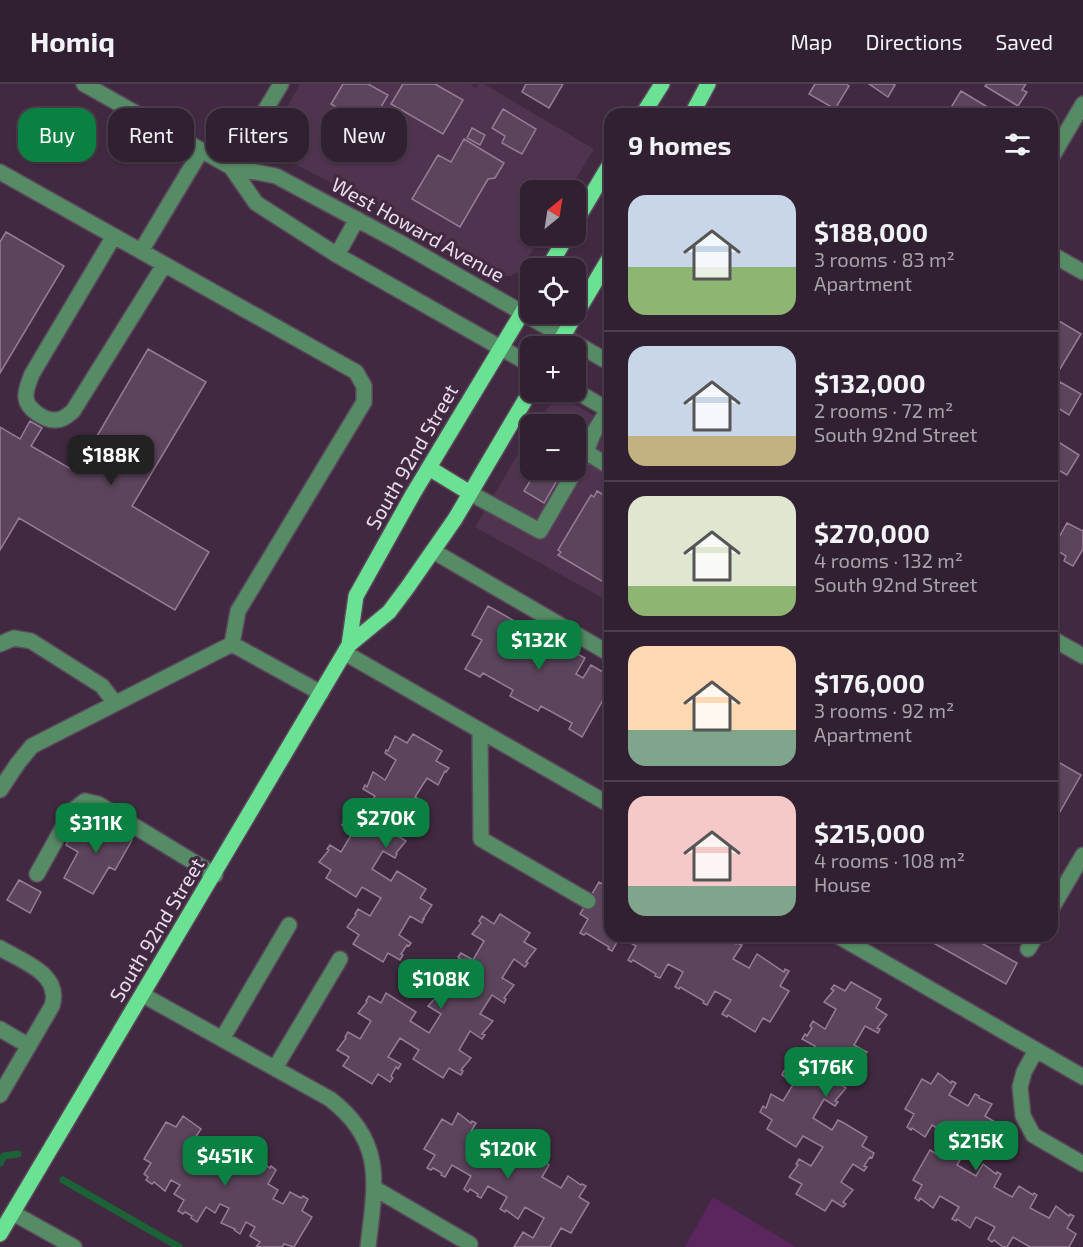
<!DOCTYPE html>
<meta charset="utf-8">
<style>
body{margin:0;font-family:"Exo 2",sans-serif;background:#392839;color:#f1f3f6;height:100vh;display:flex;flex-direction:column;font-size:22px;white-space:nowrap}
*{box-sizing:border-box;margin:0}
p{font-size:20px;color:#a8a3ab}
.icon{flex:none;width:33px;height:33px;fill:none;stroke:currentColor;stroke-width:2;stroke-linecap:round;stroke-linejoin:round}
.map{position:relative;flex:1;overflow:hidden}
.details{position:absolute;left:604px;top:24px;width:454px;height:834px;display:flex;flex-direction:column;background:#312031;border-radius:18px;box-shadow:0 2px 4px #0004,0 0 0 2px #4c3e4d}
.details>*{flex:none}
.banner{position:absolute;left:18px;top:24px;width:496px;height:54px;display:flex;gap:12px}
.needle{width:39px;rotate:30deg}
.buttons{position:absolute;left:520px;top:96px;display:grid;gap:12px}
.buttons a{display:grid;place-items:center;width:66px;height:66px;border-radius:12px;background:#312031;box-shadow:0 2px 4px #0004,0 0 0 2px #4c3e4d;font-size:30px}
.price{position:absolute;translate:-50% -51px;padding:0 14px;border-radius:12px;background:#0b8043;color:#fff;font-size:20px;line-height:39px;filter:drop-shadow(0 2px 3px #0008)}
.price::after{content:'';position:absolute;left:50%;top:36px;width:18px;height:14px;margin-left:-9px;background:inherit;clip-path:polygon(0 0,100% 0,50% 100%)}
.price.on{background:#222;color:#fff}
ul{padding:0;list-style:none}
li{display:flex;align-items:center;gap:18px;height:150px;padding:0 24px}
li+li{border-top:2px solid #4c3e4d}
li span{display:grid;place-items:center;flex:none;width:168px;height:120px;border-radius:18px;color:#555}
li>.icon{margin-inline-start:auto}
span .icon{width:72px;height:72px;fill:#fffc;stroke-width:1}
li b{font-size:26px}
h2{display:flex;justify-content:space-between;align-items:center;height:72px;padding:0 24px;font-size:26px}
.chip{padding:0 21px;border-radius:18px;background:#312031;box-shadow:0 2px 4px #0004,0 0 0 2px #4c3e4d;font-size:21px;line-height:54px}
.chip.on{background:#0b8043;color:#fff}
header{display:flex;align-items:center;gap:36px;box-sizing:border-box;height:84px;padding:0 30px;background:#312031;border-bottom:2px solid #4c3e4d}
header strong{font-size:28px}
nav{display:flex;gap:33px;margin-inline-start:auto;font-size:21px}
.map>svg:first-child{display:block}
.built{fill:#4f334f}
.green{fill:#5b255d}
.lines{fill:none;stroke-linecap:round;stroke-linejoin:round}
.stream{stroke:#1c6237;stroke-width:7}
.building{fill:#5c445c;stroke:#977c97;stroke-width:1.5}
.minor-casing{stroke:#5c475c;stroke-width:18}
.major-casing{stroke:#5c475c;stroke-width:18}
.minor{stroke:#558b65;stroke-width:15}
.major{stroke:#6be293;stroke-width:15}
.labels{text-anchor:middle;stroke-width:6;stroke-linejoin:round;paint-order:stroke}
.street-label{font-size:20px;fill:#ecddec;stroke:#412a41}
</style>
<header>
<strong>Homiq</strong>
<nav><a>Map</a><a>Directions</a><a>Saved</a></nav>
</header>
<div class="map">
<svg width="1083" height="1163" viewBox="0 0 1083 1163">
<rect width="100%" height="100%" fill="#412a41"/>
<path class="built" d="M300 0H470L476 4 479 0H484L594 65 569 106H531V152H542L518 188 511 192H502L493 189 357 112 277 71 273 66 270 54Z
M558 318 572 319 610 341V518L475 443 531 348V386H576V340H536L550 321Z"/>
<path class="green" d="M713 1113 796 1163H685Z"/>
<g class="lines">
<path class="stream" d="M0 1079 4 1072 18 1070
M63 1096 179 1163"/>
</g>
<path class="building" d="M343 0H368L388 11 372 38 347 23 344 28 331 20Z
M403 0H435L463 16 443 50 391 20Z
M526 0H563L549 24 522 8Z
M815 0H846L849 2 835 25 809 10Z
M869 0H893L895 1 888 13Z
M987 0H1026L1022 6 1027 8 1018 22 985 2Z
M961 7 999 30H947Z
M503 25 536 45 522 70 502 59 505 52 492 44Z
M472 44 485 51 480 61 467 54Z
M464 55 504 79 495 94 488 95 460 143 412 115 438 71 451 78Z
M6 148 64 182 0 289V158Z
M1054 234 1081 250 1057 290 1053 288Z
M148 265 206 298 132 422 209 468 175 526 19 434 0 466V343L20 355 30 337 42 344 31 362 76 388Z
M1060 298 1081 310 1069 331 1053 321V310Z
M1057 357 1079 371 1067 391 1053 383V363Z
M537 386H563L544 419 524 407Z
M597 407 610 415V502L558 471 561 468 558 466 591 411 594 413Z
M1067 439 1083 447V465L1073 482 1064 477 1066 472 1053 464Z
M488 522 525 543 518 556 524 560 532 545 585 574 576 590 583 594 591 581 610 592V621L603 616 582 653 569 645 572 639 541 622 538 627 510 612 513 606 483 589 480 593 465 585 482 556 472 551Z
M413 650 442 667 436 677 449 684 446 688 445 687 438 701 427 694 415 713 427 720 417 738 405 730 393 749 406 757 396 769 397 770 395 774 383 767 372 785 391 797 397 787 426 805 420 814 432 821 423 835H424L422 839 410 832 399 851 411 859 409 862 407 861 401 870 403 871 400 876 388 869 383 878 353 860 359 851 347 843 356 831 355 830 358 825 370 832 381 814 362 803 356 813 326 794 331 786 319 778 329 766 327 765 330 761 341 768 353 748 342 741 351 730 349 729 352 724 363 731 375 712 363 705 365 701 367 703 373 688 385 696 396 676 385 669 386 666 388 667 395 652 407 659Z
M1053 675 1081 691 1053 740Z
M99 734 128 750 126 753 132 756 115 786 109 783 93 810 64 794 78 768 66 761 78 739 92 747Z
M19 796 41 808 30 829 7 816Z
M610 796V852H692L701 857 704 852H722L736 860 737 859 742 861 733 875 749 884 757 870 784 888 785 885 789 887 780 902 789 907 770 938 763 934 755 948 728 931 727 933 722 930 731 916 715 907 707 921 703 919 704 917 680 903 679 905 675 903 683 888 668 880 660 894 655 892 656 890 633 876 631 878 628 876 636 862 620 853 612 867 608 865 609 863 586 849 584 851 580 849 588 835 580 830 599 798 607 803Z
M500 830 530 849 524 858 536 865 526 878 528 879 525 883 514 875 502 894 514 901 504 914 506 915 504 919 492 911 480 930 493 937 482 950 485 951 482 955 470 947 459 966 471 974 461 986 463 987 461 991 449 984 443 994 413 975 419 966 400 954 388 973 401 980 398 985 396 983 391 992 393 994 390 998 378 990 372 1000 343 982 349 973 337 966 346 954 345 953 348 948 360 955 371 937 358 929 367 918 366 917 369 912 381 919 386 909 416 928 410 937 429 949 441 930 428 922 438 911 436 910 438 905 450 913 462 894 450 887 460 875 458 873 461 869 473 876 484 857 472 850 481 839 479 837 482 832 494 840Z
M921 852H969L1017 879 1006 900Z
M851 898 881 915 876 924 887 931 877 944 880 945 878 949 865 942 854 961 867 968 857 980 859 982 857 986 845 979 834 997 846 1004 835 1017 838 1018 835 1022 824 1015 813 1034 832 1046 838 1036 844 1039 867 1053 862 1062 874 1069 872 1074 870 1073 864 1082 867 1083 864 1087 853 1080 841 1098 853 1106 843 1118 846 1120 843 1123 832 1116 825 1127 796 1110 802 1100 789 1093 798 1081 796 1080 799 1075 811 1082 823 1063 803 1052 796 1063 767 1045 772 1036 760 1028 763 1022 766 1024 771 1010 783 1017 794 999 782 991 784 987 787 988 791 980 788 979 792 973 804 981 815 962 802 955 805 950 807 952 812 944 810 942 813 937 825 945 836 925 824 918 834 906 831 905 834 901 845 907Z
M938 989 951 999 952 997 956 999 949 1011 968 1022 975 1010 979 1012V1014L992 1020 985 1032 995 1038 978 1068 968 1062 957 1081 976 1092 983 1080 996 1090 997 1088 1001 1090 994 1103 1012 1113 1019 1102 1033 1111 1034 1109 1037 1111 1030 1124 1049 1134 1056 1122 1069 1132 1070 1130 1074 1132 1067 1144 1076 1150 1069 1163H1030L1013 1153 1007 1163H1003L994 1156 992 1158 988 1155 995 1143 976 1133 970 1144 957 1135 956 1137 952 1135 959 1123 940 1112 933 1124 920 1114 919 1117 915 1114 922 1101 913 1096 930 1066 940 1072 951 1052 932 1041 925 1053 912 1044 911 1046 907 1043 914 1030 905 1025 922 995 931 1000Z
M458 1029 471 1039 472 1037 476 1039 469 1051 488 1062 495 1050 508 1059 509 1058 513 1060 506 1072 525 1083 531 1071 544 1080 545 1078 549 1081 542 1093 561 1104 568 1092 581 1101 582 1100 586 1102 579 1113 589 1119 571 1149 561 1144 550 1163H514L523 1148 533 1154 544 1134 525 1123 518 1135 506 1126 505 1128 500 1125 507 1113 488 1102 481 1114 477 1112 478 1110 470 1105 468 1108 464 1105 471 1092 452 1081 445 1093 441 1091 442 1089 433 1084 431 1086 427 1084 435 1071 424 1065 442 1035 452 1041Z
M183 1032 201 1045 193 1057 203 1063 198 1072 207 1077 215 1062 221 1066V1067L234 1073 228 1083 237 1089 243 1080 252 1085 258 1075 270 1084 271 1082 276 1086 268 1100 278 1106 273 1115 283 1120 290 1108 301 1114 303 1112 308 1115 302 1127 312 1133 294 1163 284 1160 282 1163H256L260 1158 250 1152 255 1143 246 1138 240 1150 234 1146 235 1145 221 1139 229 1124 220 1120 215 1129 206 1123 197 1138 191 1134 192 1132 185 1128 183 1130 178 1127 184 1116 174 1110 180 1101 171 1096 165 1107 154 1098 152 1100 146 1096 148 1093 144 1090 151 1079 144 1075 166 1038 176 1043Z"/>
<g class="lines">
<g class="minor-casing">
<path id="minor" d="M84 0 231 83 276 92 399 158 610 279
M1053 71 1083 20
M231 83 256 119 337 171 531 281
M231 83 281 0
M0 88 356 288 364 302V318L238 527 232 560
M114 152 32 290C29 298 25 306 26 314 27 325 45 337 56 336 63 336 68 331 73 327L164 181
M141 167 201 67
M337 171 357 135
M1053 171 1083 188
M576 307 610 327
M586 368 593 350 608 326
M470 409 540 447 586 368 610 383
M433 467 610 570
M1053 555 1083 572
M0 560 14 554 31 557 102 602 115 619
M232 560 321 609
M345 569 610 721
M480 647 481 755 588 817
M0 706 18 679 32 662 232 560
M37 790 72 727 85 717 98 720 215 791
M1053 822 1083 771
M838 852 1083 993
M0 864C23 878 62 890 52 922L0 1011
M1028 865 1036 852
M143 911 330 1015C386 1058 375 1101 368 1163
M0 945 29 962
M222 955 289 841
M1036 966 1024 988 1020 1003 1023 1032 1033 1051 1083 1080
M275 984 340 875
M374 1104 470 1160
M13 1129 74 1163"/>
</g>
<g class="major-casing">
<path id="major" d="M643 30 662 0
M692 30 708 0
M576 137 610 80
M548 184 567 152
M557 262 610 173
M429 384 470 409
M349 561 356 512 413 410 531 214
M0 1150 349 561 389 528 407 504 455 435 531 306"/>
</g>
<use href="#minor" class="minor"/>
<use href="#major" class="major"/>
</g>
<g class="labels">
<g class="street-label">
<text transform="translate(418 146) rotate(29)" y="7">West Howard Avenue</text>
<text transform="translate(412 373) rotate(-60)" y="7">South 92nd Street</text>
<text transform="translate(157 846) rotate(-59)" y="7">South 92nd Street</text>
</g>
</g>
</svg>
<div class="buttons">
<a><svg class="needle" viewBox="-14 -14 28 28"><path d="M0-13l5 13h-10z" fill="#e53935"/><path d="M0 13l5-13h-10z" fill="#a8a3ab"/></svg></a>
<a><svg class="icon" aria-label="locate" viewBox="0 0 24 24"><circle cx="12" cy="12" r="6"/><path d="M12 2v4M12 18v4M2 12h4M18 12h4"/></svg></a>
<a>+</a>
<a>−</a>
</div>
<b class="price on" style="left:111px;top:402px">$188K</b>
<b class="price" style="left:539px;top:587px">$132K</b>
<b class="price" style="left:386px;top:765px">$270K</b>
<b class="price" style="left:96px;top:770px">$311K</b>
<b class="price" style="left:441px;top:926px">$108K</b>
<b class="price" style="left:826px;top:1014px">$176K</b>
<b class="price" style="left:976px;top:1088px">$215K</b>
<b class="price" style="left:508px;top:1096px">$120K</b>
<b class="price" style="left:225px;top:1103px">$451K</b>
<div class="banner">
<a class="chip on">Buy</a>
<a class="chip">Rent</a>
<a class="chip">Filters</a>
<a class="chip">New</a>
</div>
<section class="details">
<h2>9 homes<svg class="icon" aria-label="filters" viewBox="0 0 24 24"><path d="M4 7h16M4 17h16"/><circle cx="9" cy="7" r="2"/><circle cx="15" cy="17" r="2"/></svg></h2>
<ul>
<li><span style="background:linear-gradient(#c9d6e8 60%,#8fb573 0)"><svg class="icon" aria-label="home" viewBox="0 0 24 24"><path d="M3 11l9-7 9 7M6 9v11h12V9"/></svg></span><div><b>$188,000</b><p>3 rooms · 83 m²</p><p>Apartment</p></div></li>
<li><span style="background:linear-gradient(#c9d6e8 75%,#c2b280 0)"><svg class="icon" aria-label="home" viewBox="0 0 24 24"><path d="M3 11l9-7 9 7M6 9v11h12V9"/></svg></span><div><b>$132,000</b><p>2 rooms · 72 m²</p><p>South 92nd Street</p></div></li>
<li><span style="background:linear-gradient(#dfe7d0 75%,#8fb573 0)"><svg class="icon" aria-label="home" viewBox="0 0 24 24"><path d="M3 11l9-7 9 7M6 9v11h12V9"/></svg></span><div><b>$270,000</b><p>4 rooms · 132 m²</p><p>South 92nd Street</p></div></li>
<li><span style="background:linear-gradient(#ffd9b3 70%,#7fa58c 0)"><svg class="icon" aria-label="home" viewBox="0 0 24 24"><path d="M3 11l9-7 9 7M6 9v11h12V9"/></svg></span><div><b>$176,000</b><p>3 rooms · 92 m²</p><p>Apartment</p></div></li>
<li><span style="background:linear-gradient(#f6c9c9 75%,#7fa58c 0)"><svg class="icon" aria-label="home" viewBox="0 0 24 24"><path d="M3 11l9-7 9 7M6 9v11h12V9"/></svg></span><div><b>$215,000</b><p>4 rooms · 108 m²</p><p>House</p></div></li>
</ul>
</section>
</div>
